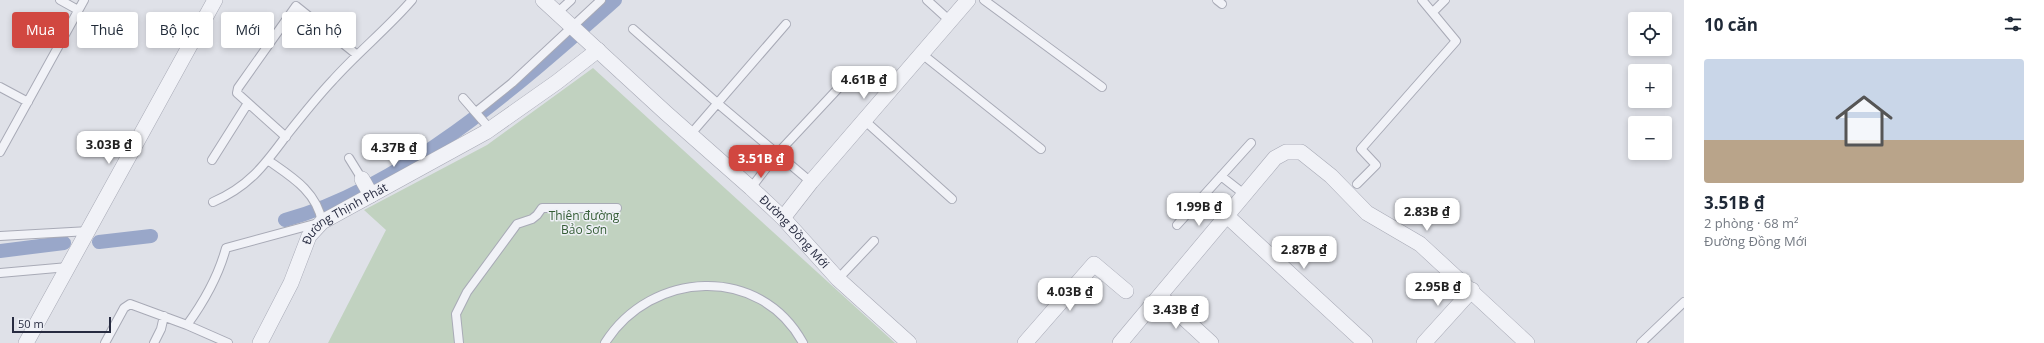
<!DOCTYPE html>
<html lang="vi">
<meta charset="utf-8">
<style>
body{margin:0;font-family:"Open Sans",sans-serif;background:#f2f2f3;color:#1f2937;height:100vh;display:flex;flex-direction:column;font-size:15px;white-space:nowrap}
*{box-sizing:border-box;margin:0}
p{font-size:13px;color:#747a83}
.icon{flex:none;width:22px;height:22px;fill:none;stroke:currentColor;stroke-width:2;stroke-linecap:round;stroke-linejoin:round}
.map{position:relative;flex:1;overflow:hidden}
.details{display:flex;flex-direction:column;background:#fff;width:360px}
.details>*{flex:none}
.top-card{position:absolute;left:12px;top:12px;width:380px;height:36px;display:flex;gap:8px}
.buttons{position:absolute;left:1628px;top:12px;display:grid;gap:8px}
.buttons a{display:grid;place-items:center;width:44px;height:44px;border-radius:4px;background:#fff;box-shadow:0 2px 6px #0003;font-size:20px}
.scale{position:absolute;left:12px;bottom:10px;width:99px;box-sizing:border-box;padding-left:4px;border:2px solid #272b40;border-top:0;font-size:11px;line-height:14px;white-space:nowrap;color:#272b40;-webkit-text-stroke:3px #eef0f6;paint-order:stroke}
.price{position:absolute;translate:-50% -34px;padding:0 9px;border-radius:8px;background:#fff;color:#222;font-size:13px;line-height:26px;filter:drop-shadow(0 1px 2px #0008)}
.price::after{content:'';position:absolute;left:50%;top:24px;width:12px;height:9px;margin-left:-6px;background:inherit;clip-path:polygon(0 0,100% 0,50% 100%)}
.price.on{background:#d14740;color:#fff}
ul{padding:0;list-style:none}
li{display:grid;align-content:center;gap:8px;height:212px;padding:0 20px}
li+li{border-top:1px solid #e0e1e3}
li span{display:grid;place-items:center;height:124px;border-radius:4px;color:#555}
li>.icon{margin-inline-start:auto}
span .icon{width:72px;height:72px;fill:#fffc;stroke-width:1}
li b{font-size:17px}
h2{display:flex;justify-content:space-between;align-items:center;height:48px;padding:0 20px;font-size:17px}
.tag{padding:0 14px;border-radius:4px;background:#fff;box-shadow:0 2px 6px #0003;font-size:14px;line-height:36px}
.tag.on{background:#d14740;color:#fff}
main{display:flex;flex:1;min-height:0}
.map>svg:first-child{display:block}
.green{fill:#c1d2c0}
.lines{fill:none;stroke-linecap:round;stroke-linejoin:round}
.canal{stroke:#99a7c9;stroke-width:14}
.service-casing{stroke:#a8aab6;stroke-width:10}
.minor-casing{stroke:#a8aab6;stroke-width:16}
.service{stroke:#f1f2f7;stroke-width:8}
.minor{stroke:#f1f2f7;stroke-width:15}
.labels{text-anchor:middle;stroke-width:3;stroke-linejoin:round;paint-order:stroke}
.park-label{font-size:12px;fill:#345c35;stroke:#eef0f6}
.street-label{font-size:12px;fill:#272b40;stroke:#eef0f6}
</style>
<main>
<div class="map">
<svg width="1684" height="343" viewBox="0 0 1684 343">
<rect width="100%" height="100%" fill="#dfe1e8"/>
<path class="green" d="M593 68 895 343H328L386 230 364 210 487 145Z"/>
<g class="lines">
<path class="canal" d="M285 220C405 187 523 81 615 0
M99 242 151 236
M0 251 64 243"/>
<g class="service-casing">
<path id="service" d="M60 0 78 10
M927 0 950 21
M984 0 1102 87
M1217 0 1222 4
M1433 12 1445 0
M557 13 571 0
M633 29 716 102 811 182
M922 54 1041 149
M0 87 28 102
M463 98 490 129
M476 112 512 83 601 0
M864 120 952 199
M690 135 786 24
M286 137 237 93 238 88 296 6 356 54
M0 152 84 0
M349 158 362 179
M212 160 248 103
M1221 176 1244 194
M1357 184 1376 165 1361 149 1456 41 1422 0
M751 188 777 154 846 80
M213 202C248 187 264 166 286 136 301 117 316 98 333 80 358 52 388 28 412 0
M1177 225 1251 143
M0 236 89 231
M0 273 68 267
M838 279 874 241
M187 325 228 343
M105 343 124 308 130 304 187 325C203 303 219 274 226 248L322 222C317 192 292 177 269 161
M154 343 161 329 164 316
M459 343 456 314 467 292 517 224 532 219 537 215 542 208H617
M605 343C651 270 760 264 803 343
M1641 343 1684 302"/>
</g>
<g class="minor-casing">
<g id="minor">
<path id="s1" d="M543 0 666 113 751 188 783 218 838 279 909 343"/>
<path d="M362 179 371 195"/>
<path d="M1226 215 1365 343"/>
<path d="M783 218 811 182 968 0"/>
<path d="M1160 296 1211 343"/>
<path d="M26 343 215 0"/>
<path id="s2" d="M260 343 291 283 309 236 322 222 486 132 557 82 598 50"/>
<path d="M1025 343 1094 264 1126 291"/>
<path d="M1120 343 1275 158 1286 152H1301L1331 176 1367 213 1420 244 1527 343"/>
<path d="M1424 343 1472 290"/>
</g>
</g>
<use href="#service" class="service"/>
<use href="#minor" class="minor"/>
</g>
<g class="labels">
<g class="park-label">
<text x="584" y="220">Thiên đường<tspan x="584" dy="14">Bảo Sơn</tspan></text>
</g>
<g class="street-label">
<text dy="4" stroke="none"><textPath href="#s2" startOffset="160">Đường Thịnh Phát</textPath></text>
<text dy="4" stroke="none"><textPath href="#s1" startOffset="342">Đường Đồng Mới</textPath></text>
</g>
</g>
</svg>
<div class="buttons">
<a><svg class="icon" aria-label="locate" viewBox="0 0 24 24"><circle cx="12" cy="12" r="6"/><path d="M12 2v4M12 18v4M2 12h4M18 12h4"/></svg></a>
<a>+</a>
<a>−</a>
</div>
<div class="scale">50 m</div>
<b class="price" style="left:864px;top:100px">4.61B ₫</b>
<b class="price" style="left:109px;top:165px">3.03B ₫</b>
<b class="price" style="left:394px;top:168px">4.37B ₫</b>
<b class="price on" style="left:761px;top:179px">3.51B ₫</b>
<b class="price" style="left:1199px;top:227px">1.99B ₫</b>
<b class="price" style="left:1427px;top:232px">2.83B ₫</b>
<b class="price" style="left:1304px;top:270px">2.87B ₫</b>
<b class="price" style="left:1438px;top:307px">2.95B ₫</b>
<b class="price" style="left:1070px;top:312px">4.03B ₫</b>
<b class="price" style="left:1176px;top:330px">3.43B ₫</b>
<div class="top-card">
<a class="tag on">Mua</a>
<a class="tag">Thuê</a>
<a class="tag">Bộ lọc</a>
<a class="tag">Mới</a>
<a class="tag">Căn hộ</a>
</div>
</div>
<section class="details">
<h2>10 căn<svg class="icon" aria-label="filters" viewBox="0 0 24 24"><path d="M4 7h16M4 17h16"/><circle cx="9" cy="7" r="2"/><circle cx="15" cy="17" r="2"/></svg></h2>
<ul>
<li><span style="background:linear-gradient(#c9d6e8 65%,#b9a48a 0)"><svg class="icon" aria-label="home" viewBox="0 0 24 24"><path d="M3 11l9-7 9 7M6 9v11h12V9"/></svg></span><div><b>3.51B ₫</b><p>2 phòng · 68 m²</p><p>Đường Đồng Mới</p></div></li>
</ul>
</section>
</main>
